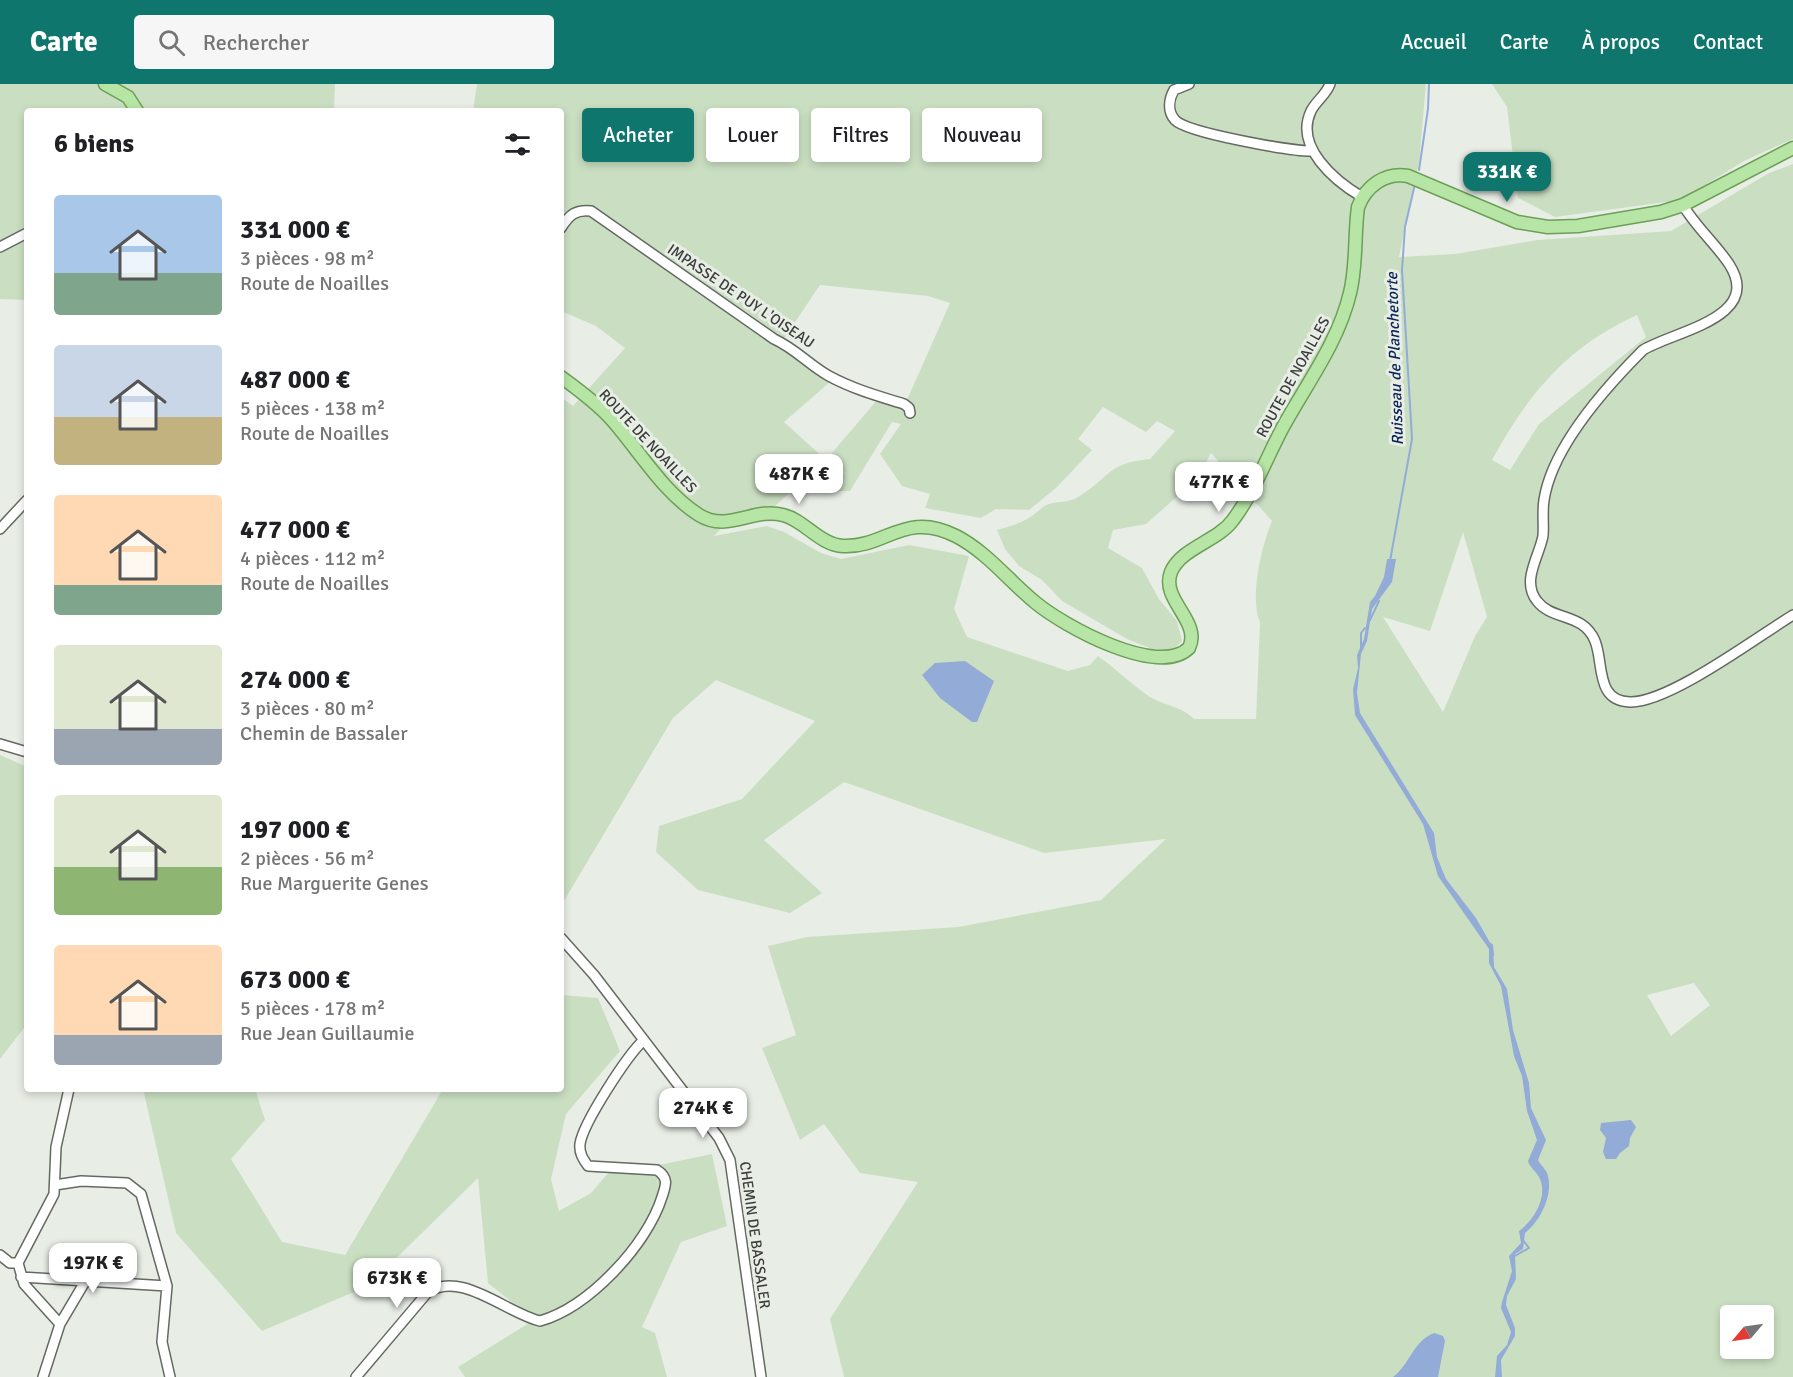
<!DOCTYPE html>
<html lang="fr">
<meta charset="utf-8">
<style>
body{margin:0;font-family:Signika,sans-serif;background:#f6f6f6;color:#202124;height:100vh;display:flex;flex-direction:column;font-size:22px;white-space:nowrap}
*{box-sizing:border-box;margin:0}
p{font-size:20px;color:#757577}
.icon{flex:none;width:33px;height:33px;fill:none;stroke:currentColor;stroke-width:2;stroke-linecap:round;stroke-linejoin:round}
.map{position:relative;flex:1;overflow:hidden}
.details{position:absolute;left:24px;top:24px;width:540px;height:984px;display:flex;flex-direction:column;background:#fff;border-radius:6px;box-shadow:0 3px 9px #0003}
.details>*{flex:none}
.banner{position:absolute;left:582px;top:24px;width:570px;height:54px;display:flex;gap:12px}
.needle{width:39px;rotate:241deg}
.tools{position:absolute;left:1720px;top:1221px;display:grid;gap:12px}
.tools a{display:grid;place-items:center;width:54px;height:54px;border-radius:6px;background:#fff;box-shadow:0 3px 9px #0003;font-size:30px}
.price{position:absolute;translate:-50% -51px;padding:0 14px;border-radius:12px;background:#fff;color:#222;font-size:20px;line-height:39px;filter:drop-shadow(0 2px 3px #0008)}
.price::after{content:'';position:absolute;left:50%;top:36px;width:18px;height:14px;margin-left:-9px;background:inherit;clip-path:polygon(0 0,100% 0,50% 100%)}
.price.current{background:#0f766e;color:#fff}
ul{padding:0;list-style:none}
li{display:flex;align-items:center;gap:18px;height:150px;padding:0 30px}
li span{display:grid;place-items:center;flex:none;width:168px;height:120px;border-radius:6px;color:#555}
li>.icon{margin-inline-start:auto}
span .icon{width:72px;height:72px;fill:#fffc;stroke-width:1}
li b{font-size:26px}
h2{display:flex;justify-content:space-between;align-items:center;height:72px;padding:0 30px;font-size:26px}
.tag{padding:0 21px;border-radius:6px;background:#fff;box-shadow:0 3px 9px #0003;font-size:21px;line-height:54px}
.tag.current{background:#0f766e;color:#fff}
header{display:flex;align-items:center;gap:36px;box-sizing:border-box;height:84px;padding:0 30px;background:#0f766e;color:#fff}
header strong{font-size:28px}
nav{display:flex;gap:33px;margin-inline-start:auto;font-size:21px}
.search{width:420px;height:54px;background:#f6f6f6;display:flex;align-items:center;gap:15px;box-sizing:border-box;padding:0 21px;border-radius:6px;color:#757577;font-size:22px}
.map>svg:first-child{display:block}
.green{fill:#cadfc2;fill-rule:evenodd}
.water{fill:#93abd7}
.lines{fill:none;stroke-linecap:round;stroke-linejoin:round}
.stream{stroke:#93abd7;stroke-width:2}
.minor-casing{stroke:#646a62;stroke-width:12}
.major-casing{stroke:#6c9f59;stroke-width:15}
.minor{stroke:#fff;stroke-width:9}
.major{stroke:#b7e5a5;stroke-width:12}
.labels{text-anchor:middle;stroke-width:6;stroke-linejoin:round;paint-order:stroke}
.street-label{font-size:15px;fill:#3a3d3a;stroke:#e8eee6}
.water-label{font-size:16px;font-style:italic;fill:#0c2559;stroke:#e8eee6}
</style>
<header>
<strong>Carte</strong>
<div class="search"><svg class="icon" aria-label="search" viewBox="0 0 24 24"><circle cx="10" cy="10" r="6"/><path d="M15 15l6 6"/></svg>Rechercher</div>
<nav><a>Accueil</a><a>Carte</a><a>À propos</a><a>Contact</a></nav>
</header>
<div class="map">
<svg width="1793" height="1293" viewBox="0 0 1793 1293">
<rect width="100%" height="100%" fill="#e8eee6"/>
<path class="green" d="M0 0H335L334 27H27V216L0 215Z
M477 0H1426L1419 79 1399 173 1455 170 1538 156 1671 147 1769 89 1793 80V1293H844L830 1235 918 1098 860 1089 824 1040 800 1056 762 964 796 951 768 862 807 853 958 843 1101 816 1166 755 1044 769 844 698 764 756 822 809 790 829 698 806 656 768 659 742 742 715 815 637 716 596 673 634 561 822V313L573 322 625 264 596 242 561 227V27H473ZM820 201 928 212 950 219 907 316 883 309 826 376 784 338 830 298 781 259ZM1637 231 1646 253 1539 340 1510 386 1492 376C1528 310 1567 263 1637 231ZM1103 323 1146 348 1157 337 1175 347 1150 375C1106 379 1110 394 1078 413 1067 420 1057 416 1046 421 1040 425 1034 431 1027 435 1018 440 1007 443 997 446L1005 465 1019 482 1042 496 1062 517 1127 555 1152 565 1171 568 1182 557 1177 537 1159 515 1142 484 1108 464 1113 446 1146 440 1197 395 1211 369 1272 437C1262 461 1249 513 1260 538L1256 635H1194C1181 621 1162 622 1147 611 1130 599 1115 584 1098 572L1090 581 1068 587 967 553 954 525 969 472 909 461 841 475 821 469 784 448 767 442 714 452 730 435 775 422 826 376 844 388 834 407H850L892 338 901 340 880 370 902 402 930 410 925 424 981 434 996 425 1029 426 1056 404 1092 366 1078 355ZM1463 448 1487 533 1475 552 1443 628 1383 533 1430 547ZM1694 899 1710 921 1671 952 1647 911ZM1731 1232H1764V1264H1731Z
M1492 0H1793V55L1744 77 1681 116 1555 133 1518 114 1507 23Z
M0 671 27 683V940L0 975Z
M561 911 598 914 620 967 566 1030 551 1095 559 1127 591 1109 616 1080 640 1085 712 1070 727 1142 681 1158 642 1243 655 1249 667 1293H465L458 1283 534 1236 488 1199 478 1094 368 1202 262 1247 176 1149 143 1005H255L265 1036 231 1075 282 1158 345 1171 443 1005H561Z"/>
<path class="water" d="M1387 475H1396L1392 498 1372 525 1367 557 1361 570 1357 609 1360 629 1434 749 1437 773 1446 795 1476 834 1493 864 1494 883 1507 905 1513 946 1529 999 1531 1024 1546 1056 1538 1076C1541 1082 1547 1086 1548 1092 1553 1112 1540 1137 1525 1149L1523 1165 1515 1170 1516 1195 1507 1212 1506 1221 1515 1244V1252L1501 1276 1502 1293H1495L1497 1272 1507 1261 1511 1248 1501 1224 1502 1218 1512 1187 1509 1172 1521 1159 1519 1147C1534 1136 1549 1112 1539 1093 1536 1087 1530 1084 1528 1077L1537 1056 1527 1027 1522 992 1514 972 1501 902 1489 879V865L1438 792 1423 740 1355 631 1353 605 1358 584 1357 571 1364 555 1370 518 1375 512 1384 493Z
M965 577 994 597 977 638H972L940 614 922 591 935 579Z
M1631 1036 1636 1043 1630 1054 1629 1062 1620 1069 1616 1075H1606L1603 1068 1606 1054 1600 1046 1601 1039Z
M1434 1249 1443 1252 1445 1257 1438 1293H1393C1410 1280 1413 1257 1434 1249Z"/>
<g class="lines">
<path class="stream" d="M1419 86 1428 25 1429 0
M1390 477 1412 355 1402 186 1405 143 1415 100
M1370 536 1379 517
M1361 564V549L1365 544
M1488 858 1492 861 1493 871
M1513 1173 1529 1164 1523 1156"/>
<g class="minor-casing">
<path id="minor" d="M1189 0 1174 6C1169 15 1167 27 1175 36 1187 49 1291 67 1311 67
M1330 0C1326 11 1316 17 1311 27 1294 63 1335 97 1362 113
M1683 121C1695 142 1715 159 1729 180 1764 234 1674 247 1643 266 1606 303 1552 363 1544 416 1542 428 1544 440 1543 452 1539 473 1521 497 1537 517 1552 537 1583 528 1595 557 1604 579 1595 617 1630 618 1669 619 1757 553 1793 531
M561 144C569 131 576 125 591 127L774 255C796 265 809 281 829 292 853 305 878 312 904 320L909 324 910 329
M0 163 27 149
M0 445 27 416
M0 660 27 668
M561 854 594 891 719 1054 730 1076 761 1293
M55 1101 81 1097 127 1099 141 1110 167 1202 162 1258 170 1293
M0 1171 10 1179H18
M21 1193 167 1202
M60 1240 24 1200 18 1179 54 1110 56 1063 69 1005
M43 1293 60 1240 86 1196
M356 1293 427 1209C460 1185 506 1229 540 1237 589 1223 647 1161 662 1113 666 1101 669 1094 657 1086L588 1082C583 1075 579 1069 580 1060 583 1039 628 970 644 956"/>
</g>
<g class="major-casing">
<path id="major" d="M105 0 128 13 137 27
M561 293C579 306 598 320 613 337 640 368 663 408 699 431 728 449 753 423 783 431 804 436 820 461 843 462 886 464 905 426 956 452 987 468 1010 498 1036 519 1064 542 1158 594 1189 564 1202 537 1160 516 1171 488 1181 464 1218 457 1233 436 1254 408 1267 373 1283 343 1307 299 1338 259 1350 209 1357 181 1354 152 1358 123 1366 102 1385 88 1408 92L1517 138 1548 143 1578 142 1661 128 1683 121 1793 64"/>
</g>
<use href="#minor" class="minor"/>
<use href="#major" class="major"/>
</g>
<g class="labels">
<g class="street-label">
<text transform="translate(741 212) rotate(34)" y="5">IMPASSE DE PUY L'OISEAU</text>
<text transform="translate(1293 293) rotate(-61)" y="5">ROUTE DE NOAILLES</text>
<text transform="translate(648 357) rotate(47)" y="5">ROUTE DE NOAILLES</text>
<text transform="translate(755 1151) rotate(82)" y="5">CHEMIN DE BASSALER</text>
</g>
<g class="water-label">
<text transform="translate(1394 275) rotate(-92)" y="6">Ruisseau de Planchetorte</text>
</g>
</g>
</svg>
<div class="tools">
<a><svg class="needle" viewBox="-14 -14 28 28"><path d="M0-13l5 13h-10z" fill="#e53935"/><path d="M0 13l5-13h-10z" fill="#757577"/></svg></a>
</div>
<b class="price current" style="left:1507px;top:119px">331K €</b>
<b class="price" style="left:799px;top:421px">487K €</b>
<b class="price" style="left:1219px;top:429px">477K €</b>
<b class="price" style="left:703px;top:1055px">274K €</b>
<b class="price" style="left:93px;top:1210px">197K €</b>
<b class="price" style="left:397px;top:1225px">673K €</b>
<div class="banner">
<a class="tag current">Acheter</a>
<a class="tag">Louer</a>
<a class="tag">Filtres</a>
<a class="tag">Nouveau</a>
</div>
<section class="details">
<h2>6 biens<svg class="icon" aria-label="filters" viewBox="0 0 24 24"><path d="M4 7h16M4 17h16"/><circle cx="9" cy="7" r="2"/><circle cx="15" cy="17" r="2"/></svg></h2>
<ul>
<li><span style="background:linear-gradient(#a9c7e8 65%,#7fa58c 0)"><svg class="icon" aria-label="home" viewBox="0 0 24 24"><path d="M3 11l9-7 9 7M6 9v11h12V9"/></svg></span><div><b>331 000 €</b><p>3 pièces · 98 m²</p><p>Route de Noailles</p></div></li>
<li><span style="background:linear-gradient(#c9d6e8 60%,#c2b280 0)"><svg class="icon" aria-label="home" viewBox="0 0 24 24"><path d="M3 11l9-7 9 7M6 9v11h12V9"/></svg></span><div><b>487 000 €</b><p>5 pièces · 138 m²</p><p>Route de Noailles</p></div></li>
<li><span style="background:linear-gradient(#ffd9b3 75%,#7fa58c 0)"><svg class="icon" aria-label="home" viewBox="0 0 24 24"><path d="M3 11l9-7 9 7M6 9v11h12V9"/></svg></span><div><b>477 000 €</b><p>4 pièces · 112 m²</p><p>Route de Noailles</p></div></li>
<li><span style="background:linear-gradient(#dfe7d0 70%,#9aa5b1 0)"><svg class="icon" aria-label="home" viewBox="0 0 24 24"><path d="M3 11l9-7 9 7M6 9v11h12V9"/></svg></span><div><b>274 000 €</b><p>3 pièces · 80 m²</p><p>Chemin de Bassaler</p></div></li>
<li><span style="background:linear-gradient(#dfe7d0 60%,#8fb573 0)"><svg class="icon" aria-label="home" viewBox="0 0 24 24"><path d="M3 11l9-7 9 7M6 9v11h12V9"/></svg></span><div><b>197 000 €</b><p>2 pièces · 56 m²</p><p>Rue Marguerite Genes</p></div></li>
<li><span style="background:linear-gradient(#ffd9b3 75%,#9aa5b1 0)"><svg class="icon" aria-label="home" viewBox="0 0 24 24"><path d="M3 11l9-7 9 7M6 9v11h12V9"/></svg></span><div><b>673 000 €</b><p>5 pièces · 178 m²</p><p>Rue Jean Guillaumie</p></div></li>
</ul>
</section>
</div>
